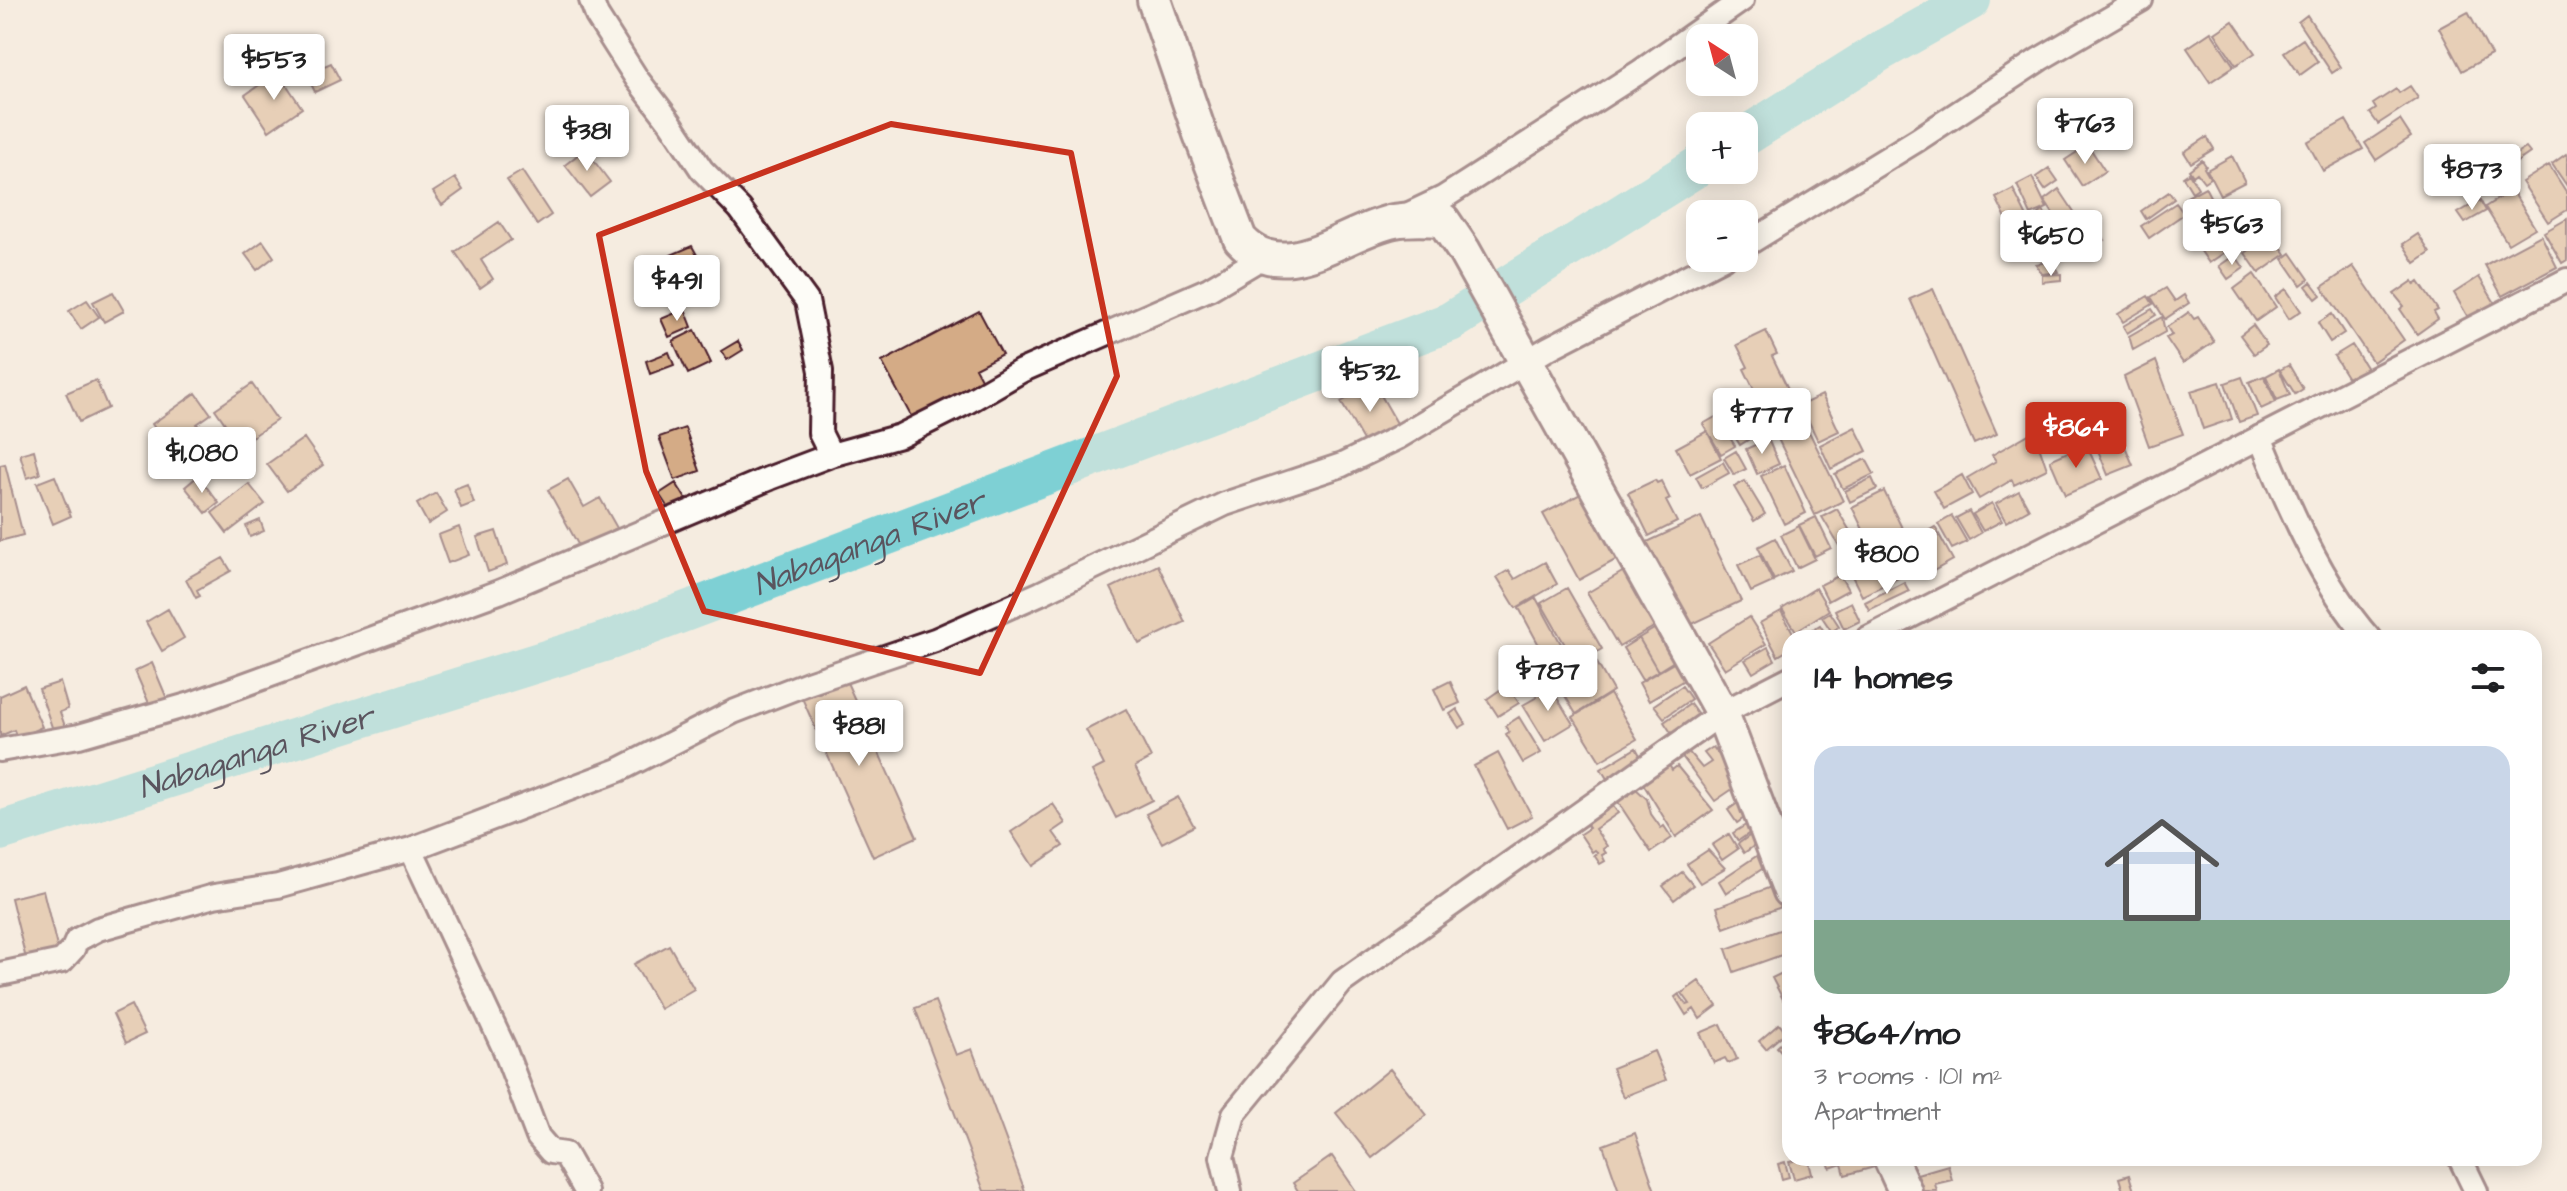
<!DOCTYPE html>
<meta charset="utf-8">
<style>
body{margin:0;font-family:"Architects Daughter",sans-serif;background:#f6f6f6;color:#202124;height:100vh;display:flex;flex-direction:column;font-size:30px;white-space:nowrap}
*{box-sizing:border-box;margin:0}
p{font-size:26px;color:#757577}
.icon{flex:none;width:44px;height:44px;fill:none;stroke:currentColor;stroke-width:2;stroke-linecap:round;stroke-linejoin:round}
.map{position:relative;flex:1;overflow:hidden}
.details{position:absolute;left:1782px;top:630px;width:760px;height:536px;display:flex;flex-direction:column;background:#fff;border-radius:24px;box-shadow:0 4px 20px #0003}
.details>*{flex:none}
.needle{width:52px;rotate:324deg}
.tools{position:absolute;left:1686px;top:24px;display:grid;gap:16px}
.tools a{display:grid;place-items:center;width:72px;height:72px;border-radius:16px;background:#fff;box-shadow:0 4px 20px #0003;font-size:40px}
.price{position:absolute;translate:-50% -68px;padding:0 18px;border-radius:8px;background:#fff;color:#222;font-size:26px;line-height:52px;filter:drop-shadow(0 2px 4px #0008)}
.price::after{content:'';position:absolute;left:50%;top:48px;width:24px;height:18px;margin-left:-12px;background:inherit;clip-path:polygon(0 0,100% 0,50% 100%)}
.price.on{background:#c8321e;color:#fff}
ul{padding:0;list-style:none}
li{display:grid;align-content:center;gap:16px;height:424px;padding:0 32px}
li+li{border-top:2px solid #e0e0e0}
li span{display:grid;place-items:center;height:248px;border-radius:24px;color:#555}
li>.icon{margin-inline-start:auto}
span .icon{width:144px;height:144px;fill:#fffc;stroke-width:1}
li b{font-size:34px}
h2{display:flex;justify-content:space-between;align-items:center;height:96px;padding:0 32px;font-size:34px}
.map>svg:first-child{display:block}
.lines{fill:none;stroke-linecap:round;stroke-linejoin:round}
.river{stroke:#7ed0d4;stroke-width:40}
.building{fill:#d4ab86;stroke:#4a1f2b;stroke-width:2}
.street-casing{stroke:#4a1f2b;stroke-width:28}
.secondary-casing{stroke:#4a1f2b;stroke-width:38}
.street{stroke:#fdfcf7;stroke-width:22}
.secondary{stroke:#fdfcf7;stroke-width:32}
.marked{fill:none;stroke:#c8321e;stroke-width:6;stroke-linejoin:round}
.labels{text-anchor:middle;stroke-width:7;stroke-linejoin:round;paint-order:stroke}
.water-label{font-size:32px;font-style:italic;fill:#5a545e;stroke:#fdfcf7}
</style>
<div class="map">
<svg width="2567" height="1191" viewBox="0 0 2567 1191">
<rect width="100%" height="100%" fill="#f5ece0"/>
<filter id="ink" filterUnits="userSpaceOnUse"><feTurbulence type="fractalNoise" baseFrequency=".0125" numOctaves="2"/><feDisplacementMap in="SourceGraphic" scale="16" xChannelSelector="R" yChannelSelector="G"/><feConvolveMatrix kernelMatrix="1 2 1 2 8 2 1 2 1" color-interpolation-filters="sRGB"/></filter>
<g filter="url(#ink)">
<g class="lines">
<g class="river">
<path d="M1744 137 1879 52 1971 0"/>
<path id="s1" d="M0 831 610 640 1450 322 1700 165"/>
</g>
</g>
<path class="building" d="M2468 12 2491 55 2462 71 2439 28Z
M2307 15 2341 67 2332 73 2298 22Z
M2233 21 2255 53 2236 65 2215 33Z
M2211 32 2234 66 2210 82 2187 48Z
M2303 39 2318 62 2300 75 2284 52Z
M331 63 340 80 315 92 306 74Z
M278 72 302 108 269 131 245 95Z
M2410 86 2418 98 2378 124 2370 113 2376 109 2373 104 2396 89 2399 93Z
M2346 120 2363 149 2323 171 2307 142Z
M2400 120 2411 137 2376 160 2365 143Z
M2207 137 2214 149 2191 163 2184 152Z
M2088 145 2105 171 2082 186 2065 160Z
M2526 148 2530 153 2517 162 2513 156Z
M585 149 610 182 590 197 565 165Z
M2566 154 2567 156V186L2552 164Z
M2232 156 2245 182 2220 195 2207 170Z
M2202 160 2206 166 2204 168 2210 178 2204 182 2197 173 2193 176 2189 170Z
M2549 165 2567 193V210L2548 222 2522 182Z
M2049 168 2058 181 2045 190 2036 177Z
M522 171 551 215 537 225 507 180Z
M2189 173 2198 188 2192 192 2183 177Z
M2032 177 2047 208 2031 215 2017 185Z
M455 178 463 190 442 205 433 192Z
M2205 187 2215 206 2196 217 2185 198Z
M2013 189 2029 221 2012 230 1996 198Z
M2059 189 2075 213 2069 218 2074 225 2065 231 2044 200Z
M2512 190 2535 228 2508 244 2485 207Z
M2169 192 2174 199 2146 219 2141 211Z
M2236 200 2259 232 2251 237 2229 204Z
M2480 200 2486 211 2465 223 2458 213Z
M2176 203 2184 214 2149 238 2141 226Z
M2043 211 2062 236 2056 241 2037 216Z
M2080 215 2089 228 2083 232 2074 219Z
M2567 219V260L2562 263 2544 232Z
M499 222 511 240 481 260 493 279 480 288 455 252Z
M2039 225 2045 234 2037 240 2031 231Z
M2205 225 2224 253 2209 263 2190 235Z
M2098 231 2105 240 2093 248 2087 239Z
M2272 234 2286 254 2259 273 2245 253Z
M2418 234 2430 253 2415 263 2403 244Z
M2541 235 2557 267 2502 296 2485 265Z
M263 241 274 257 257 270 245 254Z
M692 246 697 255 676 265 671 255Z
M2291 253 2309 279 2301 285 2283 259Z
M2235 255 2244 268 2228 279 2219 266Z
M696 257 703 270 679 284 671 271Z
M2052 261 2058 272 2042 274 2036 264Z
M2353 266 2404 340 2373 362 2322 287Z
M2061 274V280L2042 282V275Z
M2254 274 2276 307 2256 321 2234 289Z
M2479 277 2495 303 2469 319 2454 293Z
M2413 281 2415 285 2419 282 2438 310 2434 312 2438 319 2417 334 2400 309 2404 306 2394 294Z
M2311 282 2321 295 2316 299 2306 286Z
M2166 288 2175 301 2184 295 2189 303 2165 319 2151 297Z
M1933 289 1997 434 1974 444 1910 299Z
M2286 289 2301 311 2289 319 2275 297Z
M113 292 124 311 104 322 93 302Z
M2148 296 2153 304 2123 322 2118 314Z
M87 300 99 317 81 329 69 311Z
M685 309 692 327 669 337 661 319Z
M2152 309 2156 315 2127 333 2123 326Z
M979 311 1002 354 975 368 982 381 912 418 882 362Z
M2189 312 2194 319 2198 317 2214 342 2183 363 2166 338 2172 335 2167 327Z
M2332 314 2344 333 2330 342 2318 323Z
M2162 317 2165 332 2133 350 2129 336Z
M2253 325 2267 345 2254 354 2240 335Z
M695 330 711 363 688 374 673 341Z
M1766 331 1777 354 1772 356 1843 501 1815 515 1744 369 1748 367 1737 345Z
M738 341 743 350 727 360 721 351Z
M2352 345 2367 369 2349 380 2334 356Z
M669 352 674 365 650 374 646 361Z
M2156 361 2183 434 2149 446 2124 377Z
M2289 365 2303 389 2295 394 2280 370Z
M2279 369 2290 395 2277 400 2266 376Z
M2264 376 2276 402 2261 409 2249 382Z
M2242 377 2257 416 2239 422 2225 383Z
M96 380 108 408 79 422 66 393Z
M2220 382 2232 419 2203 429 2191 391Z
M1374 383 1398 425 1365 444 1341 402Z
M252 384 277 420 240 445 215 409Z
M196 393 211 414 197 424 206 437 175 458 152 424Z
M1822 395 1839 431 1818 441 1801 405Z
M1750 397 1768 427 1740 445 1721 414Z
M1717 416 1735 446 1721 454 1703 424Z
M2113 418 2133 465 2108 475 2089 428Z
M1855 427 1867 451 1831 469 1820 445Z
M685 428 700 471 675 480 659 437Z
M1707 431 1721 458 1690 474 1676 448Z
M2034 431 2047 469 2014 485 2012 480 1979 499 1967 478 1996 461 1992 455Z
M304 438 323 465 287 491 267 464Z
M1768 439 1779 464 1757 474 1746 449Z
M2086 444 2102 479 2065 495 2050 460Z
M34 450 40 474 27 478 20 454Z
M1736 451 1746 469 1734 475 1724 458Z
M1866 459 1874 474 1843 489 1835 474Z
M1723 462 1729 473 1702 488 1696 477Z
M5 464 23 535 0 541V465Z
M1784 465 1806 513 1784 524 1761 476Z
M1962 475 1972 494 1944 509 1934 491Z
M55 476 71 516 53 524 37 483Z
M198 476 219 503 206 513 185 487Z
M1872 478 1877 489 1850 502 1845 491Z
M568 479 584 507 600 498 617 528 580 548 548 490Z
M1655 480 1657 483 1661 481 1670 499 1666 501 1677 522 1649 536 1628 493Z
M1745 481 1765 514 1754 521 1734 487Z
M676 483 689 504 672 514 659 494Z
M249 484 265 504 227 533 212 513Z
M467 484 474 503 461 508 454 489Z
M1586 491 1621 557 1579 580 1543 514Z
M1884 491 1902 528 1870 544 1852 507Z
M2019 491 2029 509 2006 522 1996 504Z
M436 493 447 512 428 524 417 504Z
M1992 503 2002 521 1983 531 1973 514Z
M1837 509 1856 541 1841 549 1822 517Z
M1969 511 1981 533 1969 540 1956 518Z
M1952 516 1967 542 1952 549 1938 524Z
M1701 517 1741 601 1686 627 1645 543Z
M1816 517 1831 548 1815 556 1799 525Z
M260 520 264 531 250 537 246 526Z
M1799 526 1815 559 1797 568 1781 535Z
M459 527 469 555 448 563 438 535Z
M1935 527 1953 560 1921 578 1903 546Z
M496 531 507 565 488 572 477 537Z
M1775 538 1792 571 1774 580 1758 547Z
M1890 552 1902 576 1862 596 1850 572Z
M1760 555 1773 582 1751 592 1738 565Z
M223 558 231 571 197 590 200 596 196 598 186 579Z
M1545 562 1557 584 1516 608 1497 577 1509 570 1515 579Z
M1158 565 1185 622 1139 644 1111 588Z
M1624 571 1657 625 1619 647 1587 593Z
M1840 575 1848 590 1828 601 1820 585Z
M1904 582 1909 591 1869 610 1865 602Z
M1567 588 1602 649 1576 664 1541 603Z
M1816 588 1829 610 1796 631 1782 609Z
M1536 598 1572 664 1554 673 1519 608Z
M1851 602 1860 621 1844 629 1835 610Z
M168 609 184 638 162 651 146 622Z
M1781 611 1796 638H1790V649L1778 656 1760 623Z
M1830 612 1839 626 1832 632 1822 617Z
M1749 617 1766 644 1725 669 1708 643Z
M1820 625 1825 633 1813 638 1809 632Z
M1654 629 1674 661 1658 671 1639 638Z
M1639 638 1658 671 1642 680 1623 648Z
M1768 647 1775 660 1753 673 1745 660Z
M1679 660 1689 677 1649 701 1639 683Z
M1596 661 1613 691 1576 714 1558 684Z
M152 663 168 701 151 708 135 671Z
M845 678 917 837 873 857 802 698Z
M1450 681 1460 703 1444 710 1434 689Z
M60 682 68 709 60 712 67 732 55 736 39 689Z
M1548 683 1573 724 1545 741 1523 705 1537 697 1533 692Z
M24 685 42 727 17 738 14 730 0 736V696Z
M1507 685 1519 703 1498 716 1487 699Z
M1682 686 1691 699 1664 718 1654 705Z
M1610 694 1637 739 1600 761 1573 717Z
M1690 704 1700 718 1674 737 1664 722Z
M1126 709 1151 758 1135 767 1152 800 1116 818 1092 771 1104 765 1086 730Z
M1457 709 1466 724 1459 728 1450 714Z
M1519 717 1541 753 1523 763 1506 734 1509 732 1505 726Z
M1713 747 1740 784 1715 801 1681 755 1687 750 1702 768 1711 762 1704 753Z
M1636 748 1643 761 1609 782 1601 769Z
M1498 753 1532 816 1507 829 1474 766Z
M1669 765 1672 770 1677 766 1713 810 1676 837 1642 782Z
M1634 787 1647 799 1651 814 1661 828 1664 826 1672 838 1651 852 1616 799Z
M1178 797 1194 826 1162 843 1146 814Z
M1607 798 1618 813 1595 829 1607 846 1603 849 1606 853 1602 855 1605 861 1600 864 1594 855 1598 853 1595 850 1592 852 1580 834 1589 828 1586 824 1577 830 1571 823Z
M1742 800 1751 813 1737 823 1728 810Z
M1053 804 1066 823 1053 832 1063 846 1033 866 1011 832Z
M1749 823 1754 830 1738 841 1733 833Z
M1729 834 1738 849 1722 860 1712 845Z
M1752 834 1758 843 1744 853 1738 844Z
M1708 850 1725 868 1700 883 1687 864Z
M1761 853 1768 865 1726 893 1719 881Z
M1682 872 1693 885 1674 900 1663 886Z
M1779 884 1787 905 1724 928 1717 907Z
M43 890 58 951 26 959 11 898Z
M1788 927 1790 952 1734 972 1726 949Z
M669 945 694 989 660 1009 634 964Z
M1790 969V1013L1772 978Z
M1699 981 1717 1006 1700 1019 1694 1009 1686 1015 1675 997 1679 994 1687 1005 1690 1004 1682 993Z
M935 1001 956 1055 972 1049 1025 1191H984L915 1008Z
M131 1005 145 1034 126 1043 113 1014Z
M1721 1024 1737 1059 1728 1063 1725 1058 1714 1063 1700 1033Z
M1779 1024 1786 1032 1766 1049 1759 1041Z
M1790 1035V1061L1777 1047Z
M1654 1051 1666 1080 1623 1097 1612 1068Z
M1390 1069 1427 1115 1372 1158 1336 1113Z
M1635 1133 1655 1191H1619L1603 1145Z
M1332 1156 1356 1191H1298L1293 1183Z
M1808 1158 1812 1174 1794 1179 1789 1162Z
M1827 1158H1880L1882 1165 1845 1175 1842 1164 1830 1168Z
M1785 1162 1789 1177 1782 1179 1778 1164Z
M1948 1165 1952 1180 1935 1184 1937 1191H1921L1917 1174Z
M2129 1175 2134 1191H2123L2119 1178Z"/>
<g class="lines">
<g class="street-casing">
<path id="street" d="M591 0 597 16 637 79 670 122 702 170 740 209 807 301 821 371 820 433 831 455
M1407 215 1443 198 1641 71 1742 0
M1744 246 1917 140 2040 59 2141 0
M2260 437C2287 503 2322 585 2369 638
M1868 638 2567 280
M0 750 79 736 191 704 499 592 770 478 831 455 900 436 964 404 1021 371 1209 289 1263 257
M411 849 504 1048 538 1137 551 1152 565 1154 586 1191
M0 974 62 961 73 949 77 940 98 929 214 896 278 886 411 849 619 770 733 712 808 683 935 640 1041 593 1225 504 1342 465 1397 438 1549 348 1723 258
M2460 1158 2476 1191
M1230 1191 1222 1157 1234 1114 1342 982 1722 713 1790 678"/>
</g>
<g class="secondary-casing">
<path id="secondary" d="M1154 0 1200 134 1240 239C1284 288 1344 231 1394 221 1410 218 1427 219 1443 220L1464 251 1722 713 1790 891
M1890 1158 1905 1191"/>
</g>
<use href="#street" class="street"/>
<use href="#secondary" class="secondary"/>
</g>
</g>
<path d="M0 0H2567V1191H0ZM891 124 1071 153 1117 376 980 673 704 611 646 471 599 235Z" fill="#f5ece0" fill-opacity=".55" fill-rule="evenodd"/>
<path class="marked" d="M891 124 1071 153 1117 376 980 673 704 611 646 471 599 235Z"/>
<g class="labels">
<g class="water-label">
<text dy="11" stroke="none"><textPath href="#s1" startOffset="916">Nabaganga River</textPath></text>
<text dy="11" stroke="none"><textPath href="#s1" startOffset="268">Nabaganga River</textPath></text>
</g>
</g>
</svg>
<div class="tools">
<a><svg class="needle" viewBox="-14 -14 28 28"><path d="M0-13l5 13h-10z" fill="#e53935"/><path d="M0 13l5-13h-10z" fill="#757577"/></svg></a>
<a>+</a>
<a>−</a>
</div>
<b class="price" style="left:274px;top:102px">$553</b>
<b class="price" style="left:2085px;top:166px">$763</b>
<b class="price" style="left:587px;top:173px">$381</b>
<b class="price" style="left:2472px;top:212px">$873</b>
<b class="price" style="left:2232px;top:267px">$563</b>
<b class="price" style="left:2051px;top:278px">$650</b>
<b class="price" style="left:677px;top:323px">$491</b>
<b class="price" style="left:1370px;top:414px">$532</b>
<b class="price" style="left:1762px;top:456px">$777</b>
<b class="price on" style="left:2076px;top:470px">$864</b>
<b class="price" style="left:202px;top:495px">$1,080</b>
<b class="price" style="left:1887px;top:596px">$800</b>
<b class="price" style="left:1548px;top:713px">$787</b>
<b class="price" style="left:859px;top:768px">$881</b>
<section class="details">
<h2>14 homes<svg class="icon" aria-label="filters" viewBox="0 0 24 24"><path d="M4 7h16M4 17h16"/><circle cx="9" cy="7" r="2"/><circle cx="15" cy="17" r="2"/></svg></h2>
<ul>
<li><span style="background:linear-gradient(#c9d6e8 70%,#7fa58c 0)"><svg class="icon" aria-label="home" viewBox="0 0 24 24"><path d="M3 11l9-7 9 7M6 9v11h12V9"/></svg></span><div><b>$864/mo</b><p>3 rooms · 101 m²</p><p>Apartment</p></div></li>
</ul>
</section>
</div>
